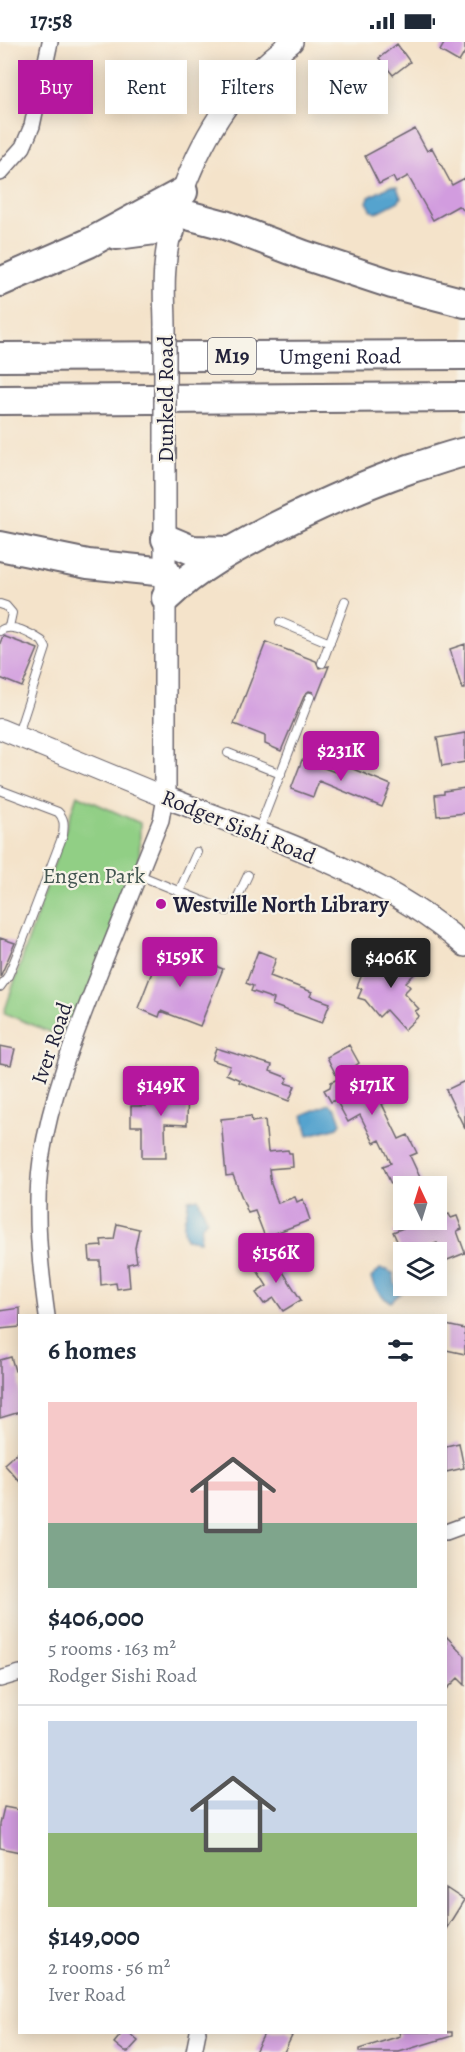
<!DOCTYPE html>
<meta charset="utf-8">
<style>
body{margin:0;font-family:Alegreya,serif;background:#f6f6f7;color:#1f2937;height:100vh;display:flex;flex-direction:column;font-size:22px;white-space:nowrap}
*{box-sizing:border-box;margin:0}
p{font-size:20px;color:#747a83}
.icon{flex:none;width:33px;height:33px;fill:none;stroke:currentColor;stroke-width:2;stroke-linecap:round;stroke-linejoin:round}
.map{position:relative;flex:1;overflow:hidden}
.drawer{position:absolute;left:18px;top:1272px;width:429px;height:720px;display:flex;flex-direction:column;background:#fff;border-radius:0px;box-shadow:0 3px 15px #0003}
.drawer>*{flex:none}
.top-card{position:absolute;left:18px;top:18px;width:429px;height:54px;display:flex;gap:12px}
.needle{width:39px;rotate:356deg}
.controls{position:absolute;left:393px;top:1134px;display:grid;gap:12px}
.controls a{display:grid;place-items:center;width:54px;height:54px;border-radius:0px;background:#fff;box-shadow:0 3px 15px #0003;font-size:30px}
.price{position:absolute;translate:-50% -51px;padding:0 14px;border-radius:6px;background:#b5179e;color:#fff;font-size:20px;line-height:39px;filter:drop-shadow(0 2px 3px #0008)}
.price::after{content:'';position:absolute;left:50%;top:36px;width:18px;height:14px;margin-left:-9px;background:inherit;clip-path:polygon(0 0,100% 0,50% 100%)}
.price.active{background:#222;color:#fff}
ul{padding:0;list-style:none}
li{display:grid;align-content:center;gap:12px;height:318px;padding:0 30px}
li+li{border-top:2px solid #e0e1e3}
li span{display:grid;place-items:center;height:186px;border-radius:0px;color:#555}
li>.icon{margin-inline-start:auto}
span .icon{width:108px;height:108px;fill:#fffc;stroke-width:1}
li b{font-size:26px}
h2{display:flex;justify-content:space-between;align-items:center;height:72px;padding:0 30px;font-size:26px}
.chip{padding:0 21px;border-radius:0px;background:#fff;box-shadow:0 3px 15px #0003;font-size:21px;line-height:54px}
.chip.active{background:#b5179e;color:#fff}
.status{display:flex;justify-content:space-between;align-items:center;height:42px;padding:0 30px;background:#fff;direction:ltr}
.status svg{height:16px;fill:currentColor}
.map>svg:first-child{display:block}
.green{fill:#91cf85;stroke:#5a7860;stroke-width:1.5}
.water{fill:#54a3ce;stroke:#3b6284;stroke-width:1.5}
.building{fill:#d29cdf}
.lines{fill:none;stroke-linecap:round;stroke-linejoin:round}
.service-casing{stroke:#6c666d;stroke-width:10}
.minor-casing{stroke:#6c666d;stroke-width:18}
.tertiary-casing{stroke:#6c666d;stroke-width:22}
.secondary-casing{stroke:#6c666d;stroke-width:24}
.motorway-casing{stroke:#6c666d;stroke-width:32}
.service{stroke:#fff;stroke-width:8}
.minor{stroke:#fff;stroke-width:15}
.tertiary{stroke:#fff;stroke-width:20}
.secondary{stroke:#fff;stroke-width:21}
.motorway{stroke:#fff;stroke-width:28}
.secondary-bridge-casing{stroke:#6c666d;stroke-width:24;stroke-linecap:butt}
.secondary-bridge{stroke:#fff;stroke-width:21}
.poi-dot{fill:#b5179e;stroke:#f7f3e8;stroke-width:2}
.labels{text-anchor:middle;stroke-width:4.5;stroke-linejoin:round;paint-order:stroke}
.shield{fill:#f7f3e8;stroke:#62616f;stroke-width:1.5}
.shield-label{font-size:21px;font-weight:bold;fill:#22223b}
.street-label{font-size:22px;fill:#22223b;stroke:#f7f3e8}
.park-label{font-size:22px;fill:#435651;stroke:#f7f3e8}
.poi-label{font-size:22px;font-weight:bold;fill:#22223b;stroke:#f7f3e8;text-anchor:start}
</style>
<div class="status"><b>17:58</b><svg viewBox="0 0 49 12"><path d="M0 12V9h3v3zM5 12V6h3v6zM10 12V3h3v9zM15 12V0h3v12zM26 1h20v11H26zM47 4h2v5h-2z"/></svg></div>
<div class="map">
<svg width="465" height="2010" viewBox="0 0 465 2010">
<rect width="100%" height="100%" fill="#f7f3e8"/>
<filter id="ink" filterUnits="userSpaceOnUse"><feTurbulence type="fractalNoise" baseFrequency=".0167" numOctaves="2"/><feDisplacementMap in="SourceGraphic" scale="12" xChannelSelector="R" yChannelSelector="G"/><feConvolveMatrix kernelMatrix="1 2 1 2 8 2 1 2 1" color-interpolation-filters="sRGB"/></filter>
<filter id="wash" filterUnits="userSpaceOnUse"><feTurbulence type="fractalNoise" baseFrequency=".008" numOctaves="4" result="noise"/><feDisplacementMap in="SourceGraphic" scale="24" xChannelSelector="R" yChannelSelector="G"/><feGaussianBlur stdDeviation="1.35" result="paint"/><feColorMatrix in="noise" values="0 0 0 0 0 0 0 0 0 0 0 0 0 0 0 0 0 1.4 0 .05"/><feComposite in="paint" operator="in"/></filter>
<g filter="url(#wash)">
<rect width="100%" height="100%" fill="#f4e3ca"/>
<path class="green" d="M77 753 140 781 139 833 73 1000 4 971Z"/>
<path class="water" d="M390 144 397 145 401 156 399 159 376 171 372 169 367 160 369 155Z
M329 1062 336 1067 341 1081 338 1085 308 1093 303 1073Z
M198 1156 207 1177 202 1183 200 1199 186 1197C180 1176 188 1175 188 1158Z
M380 1227 387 1228 394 1232 395 1242 402 1250 391 1260C380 1255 375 1247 371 1236Z"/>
<g id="blocks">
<path class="building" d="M445 0H465V10L459 20 440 9Z
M397 2 410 20 393 33 379 16Z
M415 87 427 109 432 106 452 143 465 136V169L458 164 433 178 408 134 396 141 393 135 379 142 365 114Z
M3 594 38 607 22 645 0 636V601Z
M266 600 316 619 319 626 329 624 316 657 313 650 309 649 305 652 281 709 265 702V694L234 682Z
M465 602V647H462L450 607Z
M465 691V720L442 724 437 696Z
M302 718 335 730 339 721 391 743 382 765 319 739 313 755 291 747Z
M465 746V771L437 774 435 753 444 752V749Z
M0 896 15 901 0 935Z
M161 907 193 920 195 916 223 927 200 984 161 969 159 975 138 966Z
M410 908 423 924 406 940 410 945 404 951 419 967 415 969 419 974 404 988 386 968 379 975 365 958 358 956 362 947 357 945 366 922 388 927Z
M258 909 276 916 270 934 312 950 310 954 330 961 322 981 272 963 274 957 251 949 253 944 246 941Z
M349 1003 359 1021 355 1024 368 1047 381 1040 390 1058 382 1062 399 1097 408 1093 417 1111 410 1114 424 1144H402L399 1139 391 1142 383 1124 391 1121 380 1098 374 1101 360 1073 348 1080 336 1058 331 1060 324 1048 330 1045 331 1040 338 1037 327 1015Z
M0 1004 15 1007 11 1023 0 1021Z
M216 1006 272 1023 270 1029 288 1036 285 1041 295 1044 289 1059 239 1040 240 1038 226 1032 230 1024 212 1018Z
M465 1039V1087L446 1048Z
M168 1040H188L187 1083 165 1082 166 1116H142V1084H131V1064H146V1050L168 1049Z
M251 1074 252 1080 265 1078 268 1110 288 1108 289 1111H292L293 1125 269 1127 271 1142 278 1161 295 1155 297 1160 303 1157 310 1178 265 1195 255 1169 248 1171 233 1133 226 1134 221 1077Z
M449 1172 451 1176 457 1174 462 1187 457 1189 465 1211 445 1219 437 1201 414 1210H402L393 1190 418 1180 420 1184Z
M117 1182 139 1187 135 1206 137 1220 128 1222 130 1245 117 1247 116 1241 101 1243 100 1219H90L89 1205 102 1204 101 1198 114 1197Z
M271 1211 301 1258 283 1269 274 1256 264 1262 256 1251 267 1244 253 1222Z
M20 1266V1285L0 1287V1269Z
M446 1283 465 1287V1312L446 1308Z
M11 1315 15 1329 20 1328V1370L0 1376V1318Z
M459 1401 464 1426 446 1430V1404Z
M20 1408V1440L4 1422Z
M446 1594 465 1614V1643L458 1636 446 1648Z
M4 1765 20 1768V1810L0 1806V1782Z
M446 1846 464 1858 446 1887Z
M123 1990H128L138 1999 128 2010H125L114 2001Z
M265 1990H285L292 1994 284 2010H255Z
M399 1990H452V1994L399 2010H359V2007L400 1994Z"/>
</g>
</g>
<g filter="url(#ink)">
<use href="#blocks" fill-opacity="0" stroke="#6c666d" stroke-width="1.5"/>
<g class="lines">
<g class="service-casing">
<path id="service" d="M0 562 6 564 12 571 9 585
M280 580 330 601
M0 589C11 580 31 592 42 599L46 606 18 692
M322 621 345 559
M228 711 281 732
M0 748 58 770C65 777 64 783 63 793L21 903 8 934 0 945
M258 790 310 655
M139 833 227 869 233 865 248 833
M179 850 197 810"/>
</g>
<g class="minor-casing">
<path id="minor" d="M0 131 23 105 32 84 50 0
M47 1274C40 1223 34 1169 41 1118 51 1052 77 988 101 927 121 877 141 827 161 778L165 755
M446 1490 465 1483
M0 1637 20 1631
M194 2010 198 1990"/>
</g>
<g class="tertiary-casing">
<path id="tertiary" d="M0 687 165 755"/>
</g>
<g class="secondary-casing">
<path id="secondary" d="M165 286C165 266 163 245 165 226 169 170 198 101 232 57 250 35 270 17 292 0
M165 400V755C266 794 383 831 465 904"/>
</g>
<g class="motorway-casing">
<g id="motorway">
<path d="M176 170 225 183 304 213 392 242 465 261"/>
<path d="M117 193 155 188 170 189"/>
<path d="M0 240 89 201 183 150"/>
<path id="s1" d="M0 315 465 313"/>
<path d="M0 358 465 355"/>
<path d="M166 497 192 508 228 509"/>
<path d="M0 504 88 522 166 530"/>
<path d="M166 556C199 524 237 505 277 484 321 462 365 442 412 426 430 421 447 414 465 410"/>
</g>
</g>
<use href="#service" class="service"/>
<use href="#minor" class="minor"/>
<use href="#tertiary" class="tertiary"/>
<use href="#secondary" class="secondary"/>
<use href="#motorway" class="motorway"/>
<g class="secondary-bridge-casing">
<path id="secondary-bridge" d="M165 286V400"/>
</g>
<use href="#secondary-bridge" class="secondary-bridge"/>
</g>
</g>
<circle class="poi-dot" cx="161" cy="862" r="6"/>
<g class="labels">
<rect class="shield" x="208" y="296" width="48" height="36" rx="4.5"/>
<g class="shield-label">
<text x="232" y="321">M19</text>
</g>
<g class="street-label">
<text dy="8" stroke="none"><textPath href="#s1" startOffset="340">Umgeni Road</textPath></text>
<text transform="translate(165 357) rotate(-90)" y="8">Dunkeld Road</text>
<text transform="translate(239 784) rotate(22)" y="8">Rodger Sishi Road</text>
<text transform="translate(51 1001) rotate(-71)" y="8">Iver Road</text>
</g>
<g class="park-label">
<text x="94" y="841">Engen Park</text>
</g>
<g class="poi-label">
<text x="173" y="870">Westville North Library</text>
</g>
</g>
</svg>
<div class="controls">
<a><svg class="needle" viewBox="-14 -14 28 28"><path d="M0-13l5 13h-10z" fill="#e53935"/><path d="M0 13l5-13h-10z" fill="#747a83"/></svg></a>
<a><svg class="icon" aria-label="layers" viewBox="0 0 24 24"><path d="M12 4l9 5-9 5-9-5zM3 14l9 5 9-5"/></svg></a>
</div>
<b class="price" style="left:341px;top:740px">$231K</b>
<b class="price" style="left:180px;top:946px">$159K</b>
<b class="price active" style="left:391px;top:947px">$406K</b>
<b class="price" style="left:372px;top:1074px">$171K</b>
<b class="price" style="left:161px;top:1075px">$149K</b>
<b class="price" style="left:276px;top:1242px">$156K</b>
<div class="top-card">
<a class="chip active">Buy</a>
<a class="chip">Rent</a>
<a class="chip">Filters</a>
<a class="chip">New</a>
</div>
<section class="drawer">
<h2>6 homes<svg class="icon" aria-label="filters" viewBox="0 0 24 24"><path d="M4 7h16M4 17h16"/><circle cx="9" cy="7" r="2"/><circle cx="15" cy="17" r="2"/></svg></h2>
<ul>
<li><span style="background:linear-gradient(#f6c9c9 65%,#7fa58c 0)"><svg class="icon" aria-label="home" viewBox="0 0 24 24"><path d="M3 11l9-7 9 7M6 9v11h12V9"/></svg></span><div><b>$406,000</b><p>5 rooms · 163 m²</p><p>Rodger Sishi Road</p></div></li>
<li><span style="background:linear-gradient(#c9d6e8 60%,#8fb573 0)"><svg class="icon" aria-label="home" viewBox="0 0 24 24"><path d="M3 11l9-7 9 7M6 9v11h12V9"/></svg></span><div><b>$149,000</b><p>2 rooms · 56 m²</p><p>Iver Road</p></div></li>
</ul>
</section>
</div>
